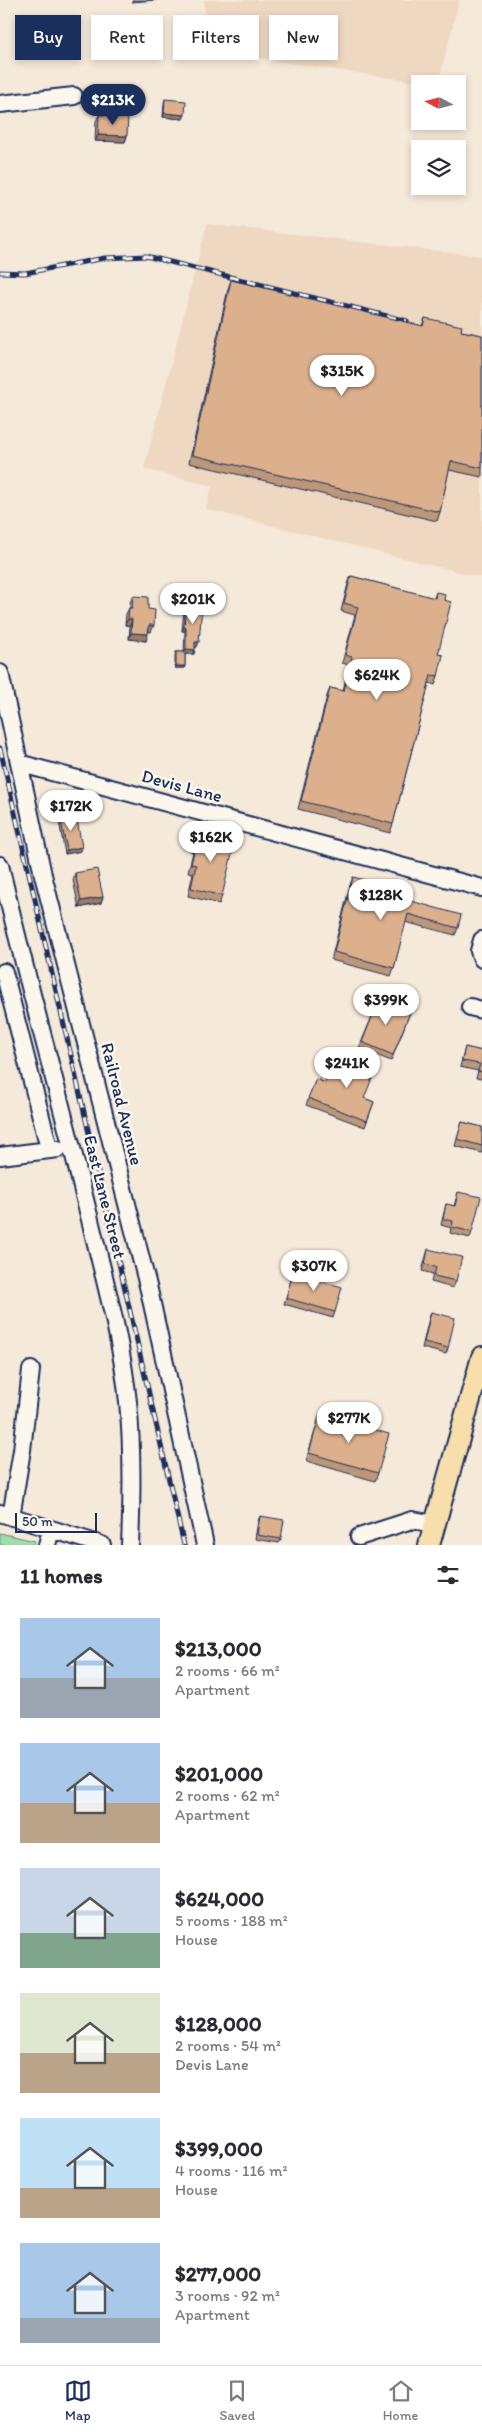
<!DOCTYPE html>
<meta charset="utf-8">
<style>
body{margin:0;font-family:Itim,sans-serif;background:#f7f7f7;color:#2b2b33;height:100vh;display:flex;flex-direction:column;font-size:19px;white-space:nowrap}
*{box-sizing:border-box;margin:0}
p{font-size:16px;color:#7c7c81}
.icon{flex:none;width:28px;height:28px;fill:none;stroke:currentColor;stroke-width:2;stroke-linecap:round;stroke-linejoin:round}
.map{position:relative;height:1545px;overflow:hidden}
.details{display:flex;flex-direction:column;background:#fff;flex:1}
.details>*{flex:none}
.banner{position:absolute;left:15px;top:15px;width:452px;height:45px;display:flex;gap:10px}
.needle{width:32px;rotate:277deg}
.controls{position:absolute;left:411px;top:75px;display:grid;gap:10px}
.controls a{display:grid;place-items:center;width:55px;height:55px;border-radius:0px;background:#fff;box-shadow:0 2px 8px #0003;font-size:25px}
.scale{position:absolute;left:15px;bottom:12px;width:82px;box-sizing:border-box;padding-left:5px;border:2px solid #1b2f5e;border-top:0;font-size:14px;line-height:18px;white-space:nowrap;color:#1b2f5e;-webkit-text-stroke:4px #fbf7ec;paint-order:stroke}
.price{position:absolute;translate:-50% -42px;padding:0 11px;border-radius:18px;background:#fff;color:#222;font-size:16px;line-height:32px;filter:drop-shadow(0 1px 2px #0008)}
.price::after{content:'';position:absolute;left:50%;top:30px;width:15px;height:11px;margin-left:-8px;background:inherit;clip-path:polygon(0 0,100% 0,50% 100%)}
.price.selected{background:#1b2f5e;color:#fff}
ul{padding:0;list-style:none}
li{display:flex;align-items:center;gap:15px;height:125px;padding:0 20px}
li span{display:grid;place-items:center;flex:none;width:140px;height:100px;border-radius:0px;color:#555}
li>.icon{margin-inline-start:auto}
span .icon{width:60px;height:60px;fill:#fffc;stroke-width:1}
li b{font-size:21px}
h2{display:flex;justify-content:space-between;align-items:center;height:60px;padding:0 20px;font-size:21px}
.tag{padding:0 18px;border-radius:0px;background:#fff;box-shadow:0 2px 8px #0003;font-size:18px;line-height:45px}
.tag.selected{background:#1b2f5e;color:#fff}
.dock{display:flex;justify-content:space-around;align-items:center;height:70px;border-top:1px solid #e1e1e2;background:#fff;font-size:14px;color:#7c7c81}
.dock a{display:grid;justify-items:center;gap:2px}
.dock .selected{color:#1b2f5e}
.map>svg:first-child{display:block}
.built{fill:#eed8c2}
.green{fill:#a0dea7;stroke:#5e8682}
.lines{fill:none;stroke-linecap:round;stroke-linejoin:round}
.minor-casing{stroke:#1b2f5e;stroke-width:20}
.major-casing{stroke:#1b2f5e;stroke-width:24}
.minor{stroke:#fbf7ec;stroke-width:16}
.major{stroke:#f8deab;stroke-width:20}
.rail-casing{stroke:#1b2f5e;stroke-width:5}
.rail{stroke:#fbf7ec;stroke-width:3;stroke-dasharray:9;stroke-linecap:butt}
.wall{fill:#bd9779;stroke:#1b2f5e}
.shaded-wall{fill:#9a7b63;stroke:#1b2f5e}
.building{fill:#dcb08d;stroke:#1b2f5e}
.labels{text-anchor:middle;stroke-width:5;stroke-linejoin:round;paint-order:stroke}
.street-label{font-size:18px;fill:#1b2f5e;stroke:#fbf7ec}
</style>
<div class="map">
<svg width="482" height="1545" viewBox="0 0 482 1545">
<rect width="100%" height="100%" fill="#f5e9d9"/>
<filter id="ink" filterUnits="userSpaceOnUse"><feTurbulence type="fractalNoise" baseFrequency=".02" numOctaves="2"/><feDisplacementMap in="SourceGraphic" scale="10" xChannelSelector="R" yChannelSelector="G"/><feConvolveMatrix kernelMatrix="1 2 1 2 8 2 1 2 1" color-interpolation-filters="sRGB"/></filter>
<g filter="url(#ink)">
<path class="built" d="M204 0H459L438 84H431L209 51Z
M207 224 482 256V578L206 509 212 486 144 469Z"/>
<path class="green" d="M0 1533 35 1541 34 1545H0Z"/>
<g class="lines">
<g class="minor-casing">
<path id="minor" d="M0 104 74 96
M0 673 43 875 149 1290 205 1545
M22 770V764L482 888
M0 865C28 987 63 1107 92 1228 106 1285 122 1343 128 1402 133 1449 132 1497 130 1545
M482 940 479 951 482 959
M4 972 49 1148
M470 1007 482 1010
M0 1156 58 1149
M0 1513 102 1545
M11 1517 22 1450 31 1370
M359 1537 412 1520 435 1524
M47 1545 51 1530"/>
</g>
<g class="major-casing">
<path id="major" d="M429 1545 482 1357"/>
</g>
<use href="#minor" class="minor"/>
<use href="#major" class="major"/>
<g class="rail-casing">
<path id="rail" d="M0 272 25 273 105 258 146 256 407 321
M0 748 184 1545"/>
</g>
<use href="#rail" class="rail"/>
</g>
<path class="wall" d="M165 99 183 119 163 117 164 103Z
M99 115 127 136 125 142 95 141 96 121Z
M231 280 422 326 425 318 461 331 482 335V477L449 470 440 512 437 521 189 463 228 289Z
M351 576 434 598 436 592 444 600 438 654V676L435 685 429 683 393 824 390 833 298 809 327 696 330 688 343 691 349 665 342 663 355 615 341 611 348 584Z
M133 596 148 609 151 632 148 631 146 641 129 639 130 626 125 625 126 614 129 608H130V602Z
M186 605 197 647H195L194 654H185V666L184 668H175V655L176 652H184L185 631H182L184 609Z
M60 817 82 847 81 851 65 854 59 821Z
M196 830 217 841 222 896 219 904 188 896 193 873 188 872 193 852 190 851Z
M75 873 101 903 79 908 73 880Z
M353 877 411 901 458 928 455 935 405 922 394 968 391 976 331 960 350 885Z
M380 997 411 1010 391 1061 359 1048Z
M465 1047 482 1051V1079L476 1078 478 1071 460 1067Z
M316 1079 374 1102 365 1127 306 1105Z
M462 1122 482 1127V1153L455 1146Z
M458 1192 472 1232 470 1238 450 1233 451 1228 441 1225 446 1204 454 1206Z
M428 1249 456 1281 453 1288 431 1282 433 1274 422 1271Z
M293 1273 335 1312 333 1318 284 1304Z
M431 1312 448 1348 446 1354 422 1348 429 1318Z
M320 1414 378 1473 375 1481 306 1461Z
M260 1516 281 1539 279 1543 255 1539 258 1521Z"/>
<path class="shaded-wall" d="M133 0H156L132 2Z
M164 113 185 115 183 119 163 117Z
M98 135 127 136 125 142 95 141Z
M128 619H132L130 626 125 625Z
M149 625H154L151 632 146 631Z
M184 627H186L185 631H182Z
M131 633 148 634 146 641 129 639Z
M195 642H199L197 647H194Z
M186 649 195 650 194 654H184Z
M176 666H185L184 668H175Z
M82 847 81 851 65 854 67 850Z
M103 897 101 903 79 908 81 901Z"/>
<path class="building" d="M165 99 186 101 185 115 164 113Z
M99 115 128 116 127 136 98 135Z
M231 280 423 326 425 318 462 326 461 331 482 335V468L451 461 440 512 192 455Z
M351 576 435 598 436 592 445 594 444 600 451 602 438 654 443 655 438 676 431 675 393 824 301 801 330 688 344 691 352 657 345 655 358 607 344 603Z
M133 596 148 597V609L155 610 154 625H149L148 634 131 633 132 619H128L129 608H132Z
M186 605 202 606 199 642H195V650L186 649V627H184Z
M176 652H185V666H176Z
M76 814 82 847 67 850 60 817Z
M196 830 219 836 217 841 234 845 222 896 191 888 196 865 191 864 196 844 193 843Z
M97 869 103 897 81 901 75 873Z
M353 877 413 892 411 901 461 915 458 928 408 914 394 968 334 952Z
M380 997 411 1010 393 1055 362 1042Z
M465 1047 482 1051V1072L478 1071 480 1064 462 1061Z
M353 1057 377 1066 364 1098 374 1102 367 1121 308 1098 316 1079 325 1083 333 1062 349 1068Z
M462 1122 482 1127V1146L457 1139Z
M458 1192 481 1197 472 1232 452 1227 453 1221 443 1219 446 1204 455 1206Z
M428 1249 462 1257 456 1281 434 1276 436 1267 425 1264Z
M293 1273 342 1287 335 1312 286 1298Z
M431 1312 455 1318 448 1348 424 1342Z
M320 1414 389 1434 378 1473 309 1453Z
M260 1516 284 1520 281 1539 257 1535Z"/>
</g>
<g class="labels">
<g class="street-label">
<text transform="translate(182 786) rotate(15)" y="6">Devis Lane</text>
<text transform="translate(122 1104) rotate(76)" y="6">Railroad Avenue</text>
<text transform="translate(105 1197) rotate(76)" y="6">East Lane Street</text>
</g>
</g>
</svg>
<div class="controls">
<a><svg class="needle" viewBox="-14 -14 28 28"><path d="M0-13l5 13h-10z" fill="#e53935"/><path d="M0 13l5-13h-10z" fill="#7c7c81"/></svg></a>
<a><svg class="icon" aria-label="layers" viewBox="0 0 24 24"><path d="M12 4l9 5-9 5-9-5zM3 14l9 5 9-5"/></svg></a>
</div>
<div class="scale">50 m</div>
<b class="price selected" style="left:113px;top:126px">$213K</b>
<b class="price" style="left:342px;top:397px">$315K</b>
<b class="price" style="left:193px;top:625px">$201K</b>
<b class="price" style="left:377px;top:701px">$624K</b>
<b class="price" style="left:71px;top:832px">$172K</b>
<b class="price" style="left:211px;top:863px">$162K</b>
<b class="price" style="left:381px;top:921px">$128K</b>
<b class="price" style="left:386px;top:1026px">$399K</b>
<b class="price" style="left:347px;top:1089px">$241K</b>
<b class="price" style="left:314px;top:1292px">$307K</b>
<b class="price" style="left:349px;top:1444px">$277K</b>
<div class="banner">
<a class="tag selected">Buy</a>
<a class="tag">Rent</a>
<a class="tag">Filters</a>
<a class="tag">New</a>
</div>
</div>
<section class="details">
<h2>11 homes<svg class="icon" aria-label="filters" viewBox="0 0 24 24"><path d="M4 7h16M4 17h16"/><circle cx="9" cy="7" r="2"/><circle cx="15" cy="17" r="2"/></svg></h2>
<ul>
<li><span style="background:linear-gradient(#a9c7e8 60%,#9aa5b1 0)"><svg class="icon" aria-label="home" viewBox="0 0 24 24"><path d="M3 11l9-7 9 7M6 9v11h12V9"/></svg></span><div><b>$213,000</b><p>2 rooms · 66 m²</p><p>Apartment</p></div></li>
<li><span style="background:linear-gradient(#a9c7e8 60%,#b9a48a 0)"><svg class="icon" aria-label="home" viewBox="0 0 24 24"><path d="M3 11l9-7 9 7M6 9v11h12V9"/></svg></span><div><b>$201,000</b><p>2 rooms · 62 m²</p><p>Apartment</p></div></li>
<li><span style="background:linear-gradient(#c9d6e8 65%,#7fa58c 0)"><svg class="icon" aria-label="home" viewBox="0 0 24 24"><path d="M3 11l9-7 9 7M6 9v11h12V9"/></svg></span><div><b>$624,000</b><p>5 rooms · 188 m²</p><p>House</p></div></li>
<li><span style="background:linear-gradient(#dfe7d0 60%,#b9a48a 0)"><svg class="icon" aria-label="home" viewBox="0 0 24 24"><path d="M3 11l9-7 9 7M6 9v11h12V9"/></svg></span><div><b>$128,000</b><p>2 rooms · 54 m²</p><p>Devis Lane</p></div></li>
<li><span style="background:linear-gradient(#bfe0f5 70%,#b9a48a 0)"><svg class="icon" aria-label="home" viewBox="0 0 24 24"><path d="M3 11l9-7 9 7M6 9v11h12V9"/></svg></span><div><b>$399,000</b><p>4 rooms · 116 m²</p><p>House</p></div></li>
<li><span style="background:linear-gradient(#a9c7e8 75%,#9aa5b1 0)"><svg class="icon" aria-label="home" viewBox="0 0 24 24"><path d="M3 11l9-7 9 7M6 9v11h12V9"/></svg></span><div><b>$277,000</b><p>3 rooms · 92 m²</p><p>Apartment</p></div></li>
</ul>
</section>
<nav class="dock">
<a class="selected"><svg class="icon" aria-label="map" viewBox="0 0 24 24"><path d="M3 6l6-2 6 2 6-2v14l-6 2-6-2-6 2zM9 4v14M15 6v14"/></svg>Map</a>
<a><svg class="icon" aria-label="saved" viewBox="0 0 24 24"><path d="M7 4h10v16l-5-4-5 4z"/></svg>Saved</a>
<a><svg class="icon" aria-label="home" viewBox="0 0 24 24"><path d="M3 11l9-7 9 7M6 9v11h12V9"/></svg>Home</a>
</nav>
